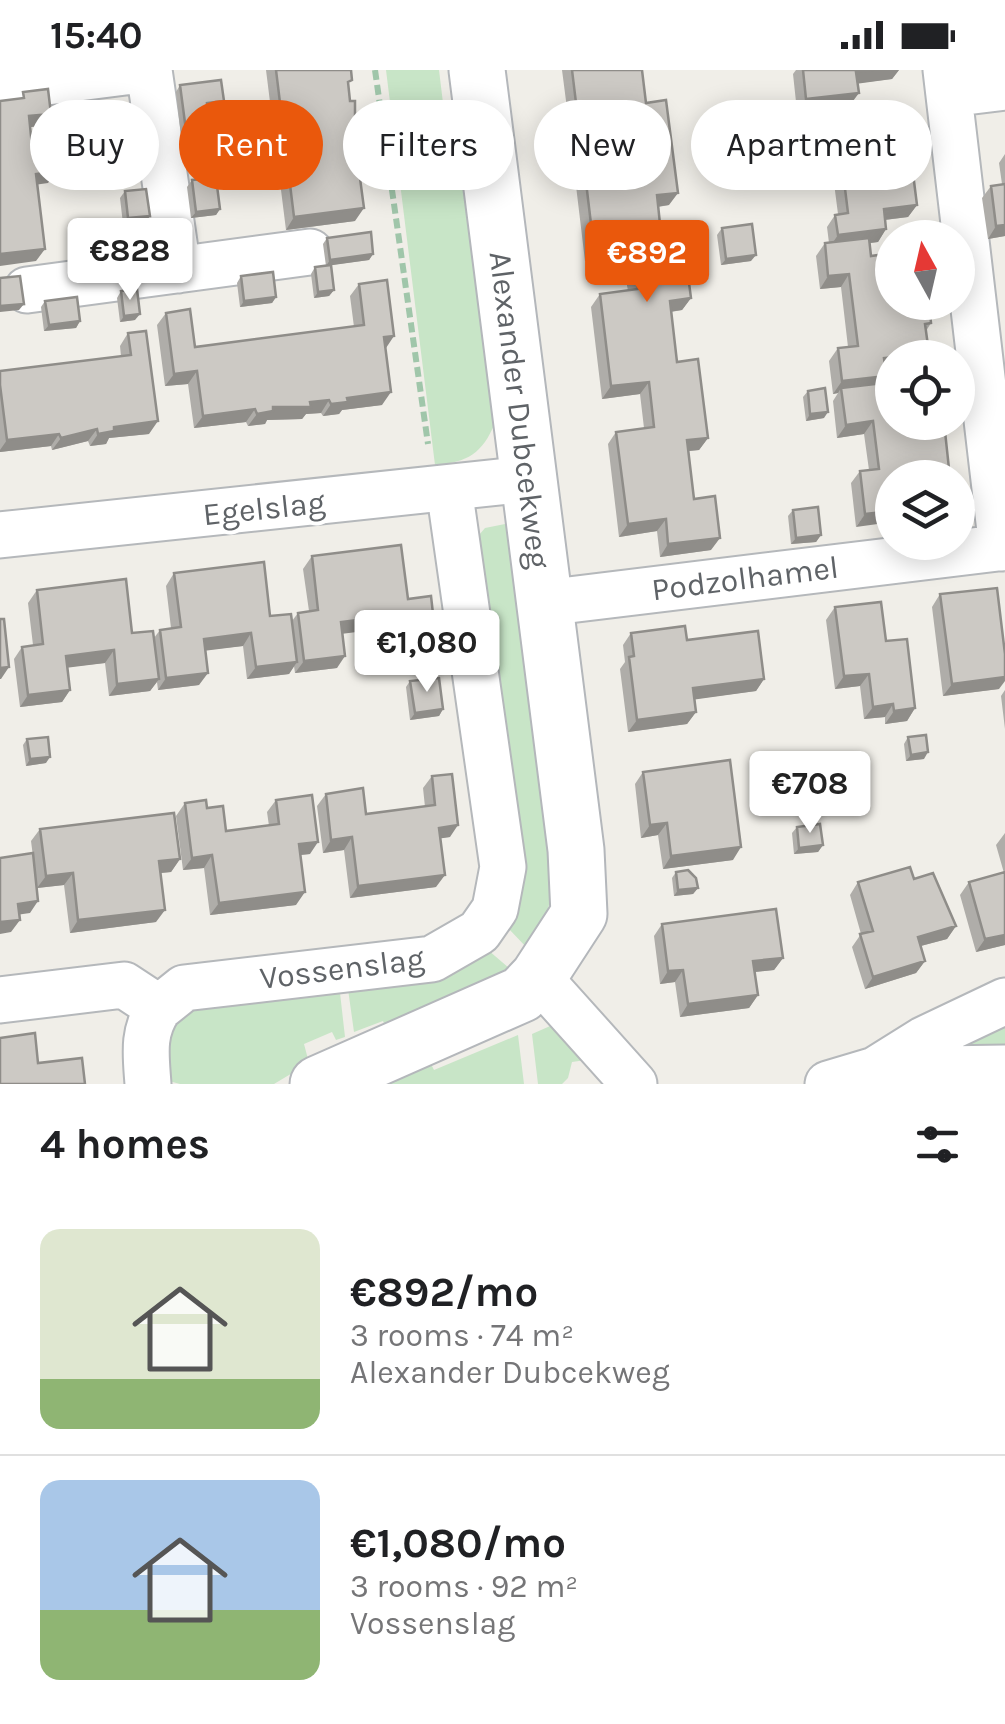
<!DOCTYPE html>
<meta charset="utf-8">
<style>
body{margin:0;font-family:Karla,sans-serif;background:#f6f6f6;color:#202124;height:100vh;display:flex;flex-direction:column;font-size:38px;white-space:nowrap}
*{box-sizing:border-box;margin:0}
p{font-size:32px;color:#757577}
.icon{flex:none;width:55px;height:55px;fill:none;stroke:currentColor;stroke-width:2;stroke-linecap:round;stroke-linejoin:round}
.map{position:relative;height:1014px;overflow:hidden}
.side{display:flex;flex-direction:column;background:#fff;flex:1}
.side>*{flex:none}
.hud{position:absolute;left:30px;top:30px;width:945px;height:90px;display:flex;gap:20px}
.needle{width:65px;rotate:352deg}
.fabs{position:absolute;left:875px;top:150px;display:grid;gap:20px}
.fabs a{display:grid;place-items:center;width:100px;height:100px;border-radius:50%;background:#fff;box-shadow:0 5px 25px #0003;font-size:50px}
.price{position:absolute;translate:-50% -85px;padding:0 22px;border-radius:10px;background:#fff;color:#222;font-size:32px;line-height:65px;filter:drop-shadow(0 2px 5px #0008)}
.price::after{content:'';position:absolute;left:50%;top:60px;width:30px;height:22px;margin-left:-15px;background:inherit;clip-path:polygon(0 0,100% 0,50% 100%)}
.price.current{background:#ea580c;color:#fff}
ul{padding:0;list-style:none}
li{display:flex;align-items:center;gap:30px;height:250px;padding:0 40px}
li+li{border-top:2px solid #e0e0e0}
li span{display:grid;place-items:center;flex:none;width:280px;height:200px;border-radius:20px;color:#555}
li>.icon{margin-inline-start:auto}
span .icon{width:120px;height:120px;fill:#fffc;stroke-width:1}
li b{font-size:42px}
h2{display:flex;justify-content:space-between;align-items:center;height:120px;padding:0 40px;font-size:42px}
.tag{padding:0 35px;border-radius:45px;background:#fff;box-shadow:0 5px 25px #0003;font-size:35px;line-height:90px}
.tag.current{background:#ea580c;color:#fff}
.status{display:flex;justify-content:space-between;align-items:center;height:70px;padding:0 50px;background:#fff;direction:ltr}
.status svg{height:28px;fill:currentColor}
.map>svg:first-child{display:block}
.green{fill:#c8e5c7}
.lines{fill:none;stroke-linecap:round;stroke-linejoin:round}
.street-casing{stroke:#b5b8bb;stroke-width:49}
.secondary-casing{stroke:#b4b7bb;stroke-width:59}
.path{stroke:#a0c6aa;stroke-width:6;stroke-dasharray:10 5;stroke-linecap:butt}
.street{stroke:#fff;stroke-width:45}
.secondary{stroke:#fff;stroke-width:55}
.wall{fill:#afada9}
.shaded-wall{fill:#8f8d89}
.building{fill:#ccc9c4;stroke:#8f8d89;stroke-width:2.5}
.labels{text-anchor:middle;stroke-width:8;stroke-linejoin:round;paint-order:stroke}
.street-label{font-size:32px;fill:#5f6367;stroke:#fff}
</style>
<div class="status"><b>15:40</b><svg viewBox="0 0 49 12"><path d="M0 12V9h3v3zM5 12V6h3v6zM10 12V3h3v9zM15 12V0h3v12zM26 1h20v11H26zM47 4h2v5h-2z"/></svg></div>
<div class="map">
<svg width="1005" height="1014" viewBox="0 0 1005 1014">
<rect width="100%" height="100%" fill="#f0eee8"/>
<path class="green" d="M386 0H439L451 99 468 115 495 353C482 384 468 392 435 395Z
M505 454 513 461 553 811C551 838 543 856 528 879L507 857 521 824 520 796 479 465 485 458Z
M488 880 509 898 501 906 386 958 383 951 354 962 347 912Z
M339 914 345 967 336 970 332 962 304 974 309 993 274 1014H180L169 1011 165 1004 169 960 190 937Z
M1005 952V977L961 975Z
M557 953 586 990 572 992 568 1008 562 1014H538L532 964Z
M518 965 524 1014H372L429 990 434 1000Z"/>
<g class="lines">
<g class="street-casing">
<path id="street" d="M149 0 178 200
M946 0 1002 478
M0 18 141 0
M949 24 1005 17
M27 220 310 182
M0 465 527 409
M544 533 1005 477
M538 907 634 1014
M0 930 124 915 159 938 184 918 432 889 479 862 495 839 503 797 449 418
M877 1000 1005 998
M148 1014C146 986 142 962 159 938
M828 1014 875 1000 923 970 1005 931"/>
</g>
<g class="secondary-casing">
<path id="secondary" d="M318 1014 522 924 538 907 579 844 576 780 477 0"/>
</g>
<path class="path" d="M375 0 428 374"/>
<use href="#street" class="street"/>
<use href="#secondary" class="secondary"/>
</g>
<path class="wall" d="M266 0H351L348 16 355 69 361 85 358 90 355 151 286 160Z
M562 0H642L646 33 669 135 658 137 660 154 691 228 682 240 671 242 677 292 708 368 699 380 688 381 694 429 711 480 660 487 657 461 619 467 608 374 616 362 644 358 640 324 602 329 591 237 600 224 628 221 626 210 623 186 585 191 574 99 583 87 611 83 607 49 569 54Z
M796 0H899L892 9 858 13 850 35 852 55 917 135 908 147 885 150 886 159 878 172 870 173 871 186 931 253 926 261 885 299 886 306 881 313 892 408 856 457 851 413 860 401 869 400 864 364 837 368 833 331 838 323 833 324 829 291 838 278 848 277 841 217 820 219 816 186 825 173H829L827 157 835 145 838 144 831 90 798 94 793 53 801 41H797L793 4Z
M180 15 220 37 208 39 207 71 182 75 176 22Z
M95 50 141 71 136 78 100 83 98 69 92 70 90 56Z
M1005 84V166L988 169 982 128 991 116 1002 114 999 93Z
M192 110 220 139 216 145 191 148 187 117Z
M125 121 150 146 145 152 123 154 120 128Z
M722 158 751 191 721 195 717 165Z
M327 168 373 184 369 190 331 195 334 220 329 226 314 228 311 204 315 197 326 196 323 174Z
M241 206 276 227 272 233 240 237 237 213Z
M359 214 385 278 382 335 342 340 339 344 323 346 321 343 306 344 302 349 267 350 265 354 248 356 246 352 194 358 188 314 165 316 157 255 166 243 195 277 354 257 350 226Z
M121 221 135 250 120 252 117 228Z
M45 231 80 251 76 258 44 261 41 237Z
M128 263 149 364 109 368 106 374 90 376 88 371 52 380 51 376 0 382V301L121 286 120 276Z
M808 321 824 348 806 351 803 327Z
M793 440 821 465 816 472 791 474 788 446Z
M312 486 408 529 438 588 429 600 406 603 404 590 384 592 380 559 343 563 337 598 295 603 294 596 289 604 247 609 243 576 205 580 199 615 158 620 157 612 150 621 109 626 105 593 67 597 70 620 62 632 20 637 14 589 22 577 33 575 28 533 37 520 132 563 154 568 160 560 171 558 166 516 174 503 270 546 292 551 298 543 309 541 303 499Z
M940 524 999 619 943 626 932 537Z
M835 537 886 571 915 638 907 651 885 654V647L864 649 860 616 835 619 826 550Z
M631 563 687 570 764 609 756 621 694 629 696 642 687 654 628 662 620 599 625 592 623 575Z
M410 611 443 639 439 646 410 650 406 617Z
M1005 620V659L1001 626Z
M908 667 924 689 906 691 904 674Z
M27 669 46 693 26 696 23 675Z
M643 702 733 790 663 799 658 765 641 768 635 714Z
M432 706 450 767 440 768 436 817 350 828 344 780 323 783 317 736 326 724 366 744 425 737 423 718Z
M276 730 310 784 300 785 296 835 210 845 204 798 183 800 176 746 185 733 207 738 226 761 269 756 267 742Z
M797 757 823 775 818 782 794 784 792 763Z
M40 759 180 789 171 802 160 803 156 852 70 863 64 815 37 818 31 771Z
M1005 763V875L976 882 960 825 969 812 1004 803 996 775Z
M676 802 698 818 693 824 674 826 672 808Z
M914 809 956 856 947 869 921 876 925 891 916 903 865 919 852 877 861 864 850 825 858 812Z
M662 854 783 888 774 900 755 902 758 925 749 938 680 947 675 912 660 914 654 866Z"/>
<path class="shaded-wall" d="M874 0H899L892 9 848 15 856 2Z
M859 23 850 35 797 41 806 29Z
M224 31 220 37 203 40 207 33Z
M615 37 607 49 569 54 577 41Z
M51 44 43 56 20 58 29 46Z
M103 63 98 69 92 70 96 64Z
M211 65 207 71 182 75 187 68Z
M141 71 136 78 100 83 105 76Z
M840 78 831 90 798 94 806 82Z
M57 101 48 113 27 116 36 104Z
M678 123 669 135 648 138 657 125Z
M917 135 908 147 875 151 884 139Z
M364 138 355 151 286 160 294 147Z
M220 139 216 145 191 148 196 142Z
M150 146 145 152 123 154 128 148Z
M1005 155V166L988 169 996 156Z
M886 159 878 172 829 178 838 165Z
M632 174 623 186 585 191 594 179Z
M45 179 36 191 0 196V184Z
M373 184 369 190 326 196 330 190Z
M756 185 751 191 721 195 726 189Z
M849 204 841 217 820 219 828 206Z
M334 220 329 226 314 228 318 222Z
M276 227 272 233 240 237 244 231Z
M691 228 682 240 661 243 670 231Z
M24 234 19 240 0 242V236Z
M140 244 135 250 120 252 124 246Z
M80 251 76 258 44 261 49 255Z
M394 266 386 278 384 267Z
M929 283 926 288H892V298L876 300 884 288Z
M197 301 188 314 165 316 174 304Z
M886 306 878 318H841L838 323 833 324 842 311Z
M649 312 640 324 602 329 611 316Z
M391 322 382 335 342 340 339 344 323 346 331 334 347 328Z
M329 330 321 343 306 344 302 349 267 350 265 354 248 356 257 344 273 337Z
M255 339 246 352 194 358 203 346Z
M828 342 824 348 806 351 810 344Z
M158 351 149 364 109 368 106 374 90 376 98 364 114 357Z
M873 351 864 364 837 368 846 355Z
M97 359 88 371 52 380 61 368Z
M59 364 51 376 0 382V380L7 370Z
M708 368 699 380 678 382 687 370Z
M892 441V452L856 457 865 444Z
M666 449 657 461 619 467 628 454Z
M821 465 816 472 791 474 796 468Z
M720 468 711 480 660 487 668 474Z
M389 546 380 559 333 565 341 552Z
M251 563 243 576 195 582 204 569Z
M413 577 404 590 384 592 393 580Z
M114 580 105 593 57 599 66 586Z
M345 586 337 598 295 603 304 591Z
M438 588 429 600 406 603 415 591Z
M297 592 289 604 247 609 256 597Z
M9 597 1 609H0V598Z
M208 603 199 615 158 620 166 608Z
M869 604 860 616 835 619 844 606Z
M1005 607V611L999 619 943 626 952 614Z
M159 609 150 621 109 626 117 614Z
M764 609 756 621 684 631 693 618Z
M70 620 62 632 20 637 28 625Z
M893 634 885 647 864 649 873 637Z
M915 638 907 651 885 654 894 641Z
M443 639 439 646 410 650 415 643Z
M696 642 687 654 628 662 637 650Z
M928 682 924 689 906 691 911 685Z
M50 687 46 693 26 696 30 689Z
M667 753 658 765 641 768 650 755Z
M458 755 450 767 430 770 439 758Z
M352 767 344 780 323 783 331 770Z
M318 772 310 784 290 786 299 774Z
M823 775 818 782 794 784 799 778Z
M741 777 733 790 663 799 671 786Z
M212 785 204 798 183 800 192 788Z
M180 789 171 802 150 804 159 791Z
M73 803 64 815 37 818 46 806Z
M445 805 436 817 350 828 358 816Z
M698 818 693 824 674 826 678 820Z
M305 822 296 835 210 845 219 833Z
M38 831 30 843 9 846 18 834Z
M165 840 156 852 70 863 78 850Z
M20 850 11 862 0 864V852Z
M956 856 947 869 909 879 918 867Z
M1005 865V875L976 882 985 869Z
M783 888 774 900 745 903 753 891Z
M925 891 916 903 865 919 873 907Z
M683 900 675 912 660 914 668 901Z
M758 925 749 938 680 947 688 934Z"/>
<path class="building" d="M276 0H351L352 10 348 12 350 31H355V69L359 68 361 85 357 86 364 138 294 147Z
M572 0H642L646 33 666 30 678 123 657 125 660 154 681 152 691 228 670 231 677 292 698 289 708 368 687 370 694 429 715 426 720 468 668 474 666 449 628 454 616 362 654 357 649 312 611 316 600 224 638 219 635 198 632 174 594 179 583 87 621 82 615 37 577 41Z
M803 0H874L856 2 859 23 806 29Z
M221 10 224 31 207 33 211 65 187 68 180 15Z
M48 19 51 44 29 46 33 86 55 84 57 101 36 104 45 179 0 184V31L24 28 23 22Z
M849 34 852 55 906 48 917 135 884 139 886 159 838 165 835 145 848 143 840 78 806 82 801 40Z
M137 45 141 71 105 76 103 63 96 64 95 50Z
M216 108 220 139 196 142 192 110Z
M1005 114V155L996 156 991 116Z
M146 119 150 146 128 148 125 121Z
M752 154 756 185 726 189 722 158Z
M371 162 373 184 330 190 327 168Z
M869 168 871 186 892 183V232H929L931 253 925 254 929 283 884 288 886 306 842 311 838 278 858 276 849 204 828 206 825 173Z
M331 195 334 220 318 222 315 197Z
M273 202 276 227 244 231 241 206Z
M20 206 24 234 0 236V208Z
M387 210 394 266 384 267 391 322 347 328 348 332 331 334 329 330 310 332 311 337H273V341L257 344 255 339 203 346 197 301 174 304 166 243 190 239 195 277 364 255 359 214Z
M137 219 140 244 124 246 121 221Z
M77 227 80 251 49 255 45 231Z
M146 261 158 351 114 357V361L98 364 97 359 61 368 59 364 7 370 0 315V301L131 285 128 263Z
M892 312V352H944L950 408H892V441L865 444 860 401 879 399 873 351 846 355 841 318Z
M825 318 828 342 810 344 808 321Z
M818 437 821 465 796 468 793 440Z
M401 475 408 529 431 526 438 588 415 591 413 577 393 580 389 546 341 552 345 586 304 591 298 543 318 540 312 486Z
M264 492 270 546 291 544 297 592 256 597 251 563 204 569 208 603 166 608 160 560 181 557 174 503Z
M126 509 132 563 153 561 159 609 117 614 114 580 66 586 70 620 28 625 22 577 43 574 37 520Z
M997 518 1005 584V607L952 614 940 524Z
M881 532 886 571 907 569 915 638 894 641 893 634 873 637 869 604 844 606 835 537Z
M0 549H4L9 597 0 598Z
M685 556 687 570 758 561 764 609 693 618 696 642 637 650 629 587 634 586 631 563Z
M439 608 443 639 415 643 410 611Z
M926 665 928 682 911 685 908 667Z
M48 667 50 687 30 689 27 669Z
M730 690 741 777 671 786 667 753 650 755 643 702Z
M452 704 458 755 439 758 445 805 358 816 352 767 331 770 326 724 363 718 366 744 435 735 432 706Z
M312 725 318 772 299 774 305 822 219 833 212 785 192 788 185 733 206 730 207 738 223 736 226 761 279 754 276 730Z
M174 743 180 789 159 791 165 840 78 850 73 803 46 806 40 759Z
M820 754 823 775 799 778 797 757Z
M33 783 38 831 18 834 20 850 0 852V788Z
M910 797 914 809 933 803 956 856 918 867 925 891 873 907 860 864 873 861 858 812Z
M688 800 696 808 698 818 678 820 676 802Z
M1005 802V865L985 869 969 812Z
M776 839 783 888 753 891 758 925 688 934 683 900 668 901 662 854Z
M35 963 38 993 82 988 85 1014H0V968Z"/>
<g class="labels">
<g class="street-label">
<text transform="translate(520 340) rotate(83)" y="11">Alexander Dubcekweg</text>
<text transform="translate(264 438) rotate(-6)" y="11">Egelslag</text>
<text transform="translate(745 508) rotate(-7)" y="11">Podzolhamel</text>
<text transform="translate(342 898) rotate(-7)" y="11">Vossenslag</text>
</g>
</g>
</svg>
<div class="fabs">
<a><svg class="needle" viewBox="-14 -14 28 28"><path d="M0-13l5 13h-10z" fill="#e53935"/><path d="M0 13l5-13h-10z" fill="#757577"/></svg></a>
<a><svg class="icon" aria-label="locate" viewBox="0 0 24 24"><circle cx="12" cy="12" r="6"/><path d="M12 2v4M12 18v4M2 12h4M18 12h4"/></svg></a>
<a><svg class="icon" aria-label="layers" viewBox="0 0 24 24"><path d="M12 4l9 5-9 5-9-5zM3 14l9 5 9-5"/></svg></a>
</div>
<b class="price" style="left:130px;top:233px">€828</b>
<b class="price current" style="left:647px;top:235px">€892</b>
<b class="price" style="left:427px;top:625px">€1,080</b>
<b class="price" style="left:810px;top:766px">€708</b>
<div class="hud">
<a class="tag">Buy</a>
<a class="tag current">Rent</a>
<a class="tag">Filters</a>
<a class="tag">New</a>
<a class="tag">Apartment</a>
</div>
</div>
<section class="side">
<h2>4 homes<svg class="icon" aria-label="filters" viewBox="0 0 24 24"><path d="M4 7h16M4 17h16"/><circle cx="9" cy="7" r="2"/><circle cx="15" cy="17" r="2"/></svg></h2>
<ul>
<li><span style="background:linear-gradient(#dfe7d0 75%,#8fb573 0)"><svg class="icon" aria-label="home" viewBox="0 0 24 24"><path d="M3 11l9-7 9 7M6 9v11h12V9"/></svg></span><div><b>€892/mo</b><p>3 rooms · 74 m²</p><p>Alexander Dubcekweg</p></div></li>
<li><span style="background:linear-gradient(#a9c7e8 65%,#8fb573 0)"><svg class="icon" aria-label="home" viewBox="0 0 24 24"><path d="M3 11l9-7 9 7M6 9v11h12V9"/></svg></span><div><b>€1,080/mo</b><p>3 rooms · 92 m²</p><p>Vossenslag</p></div></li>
</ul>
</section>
